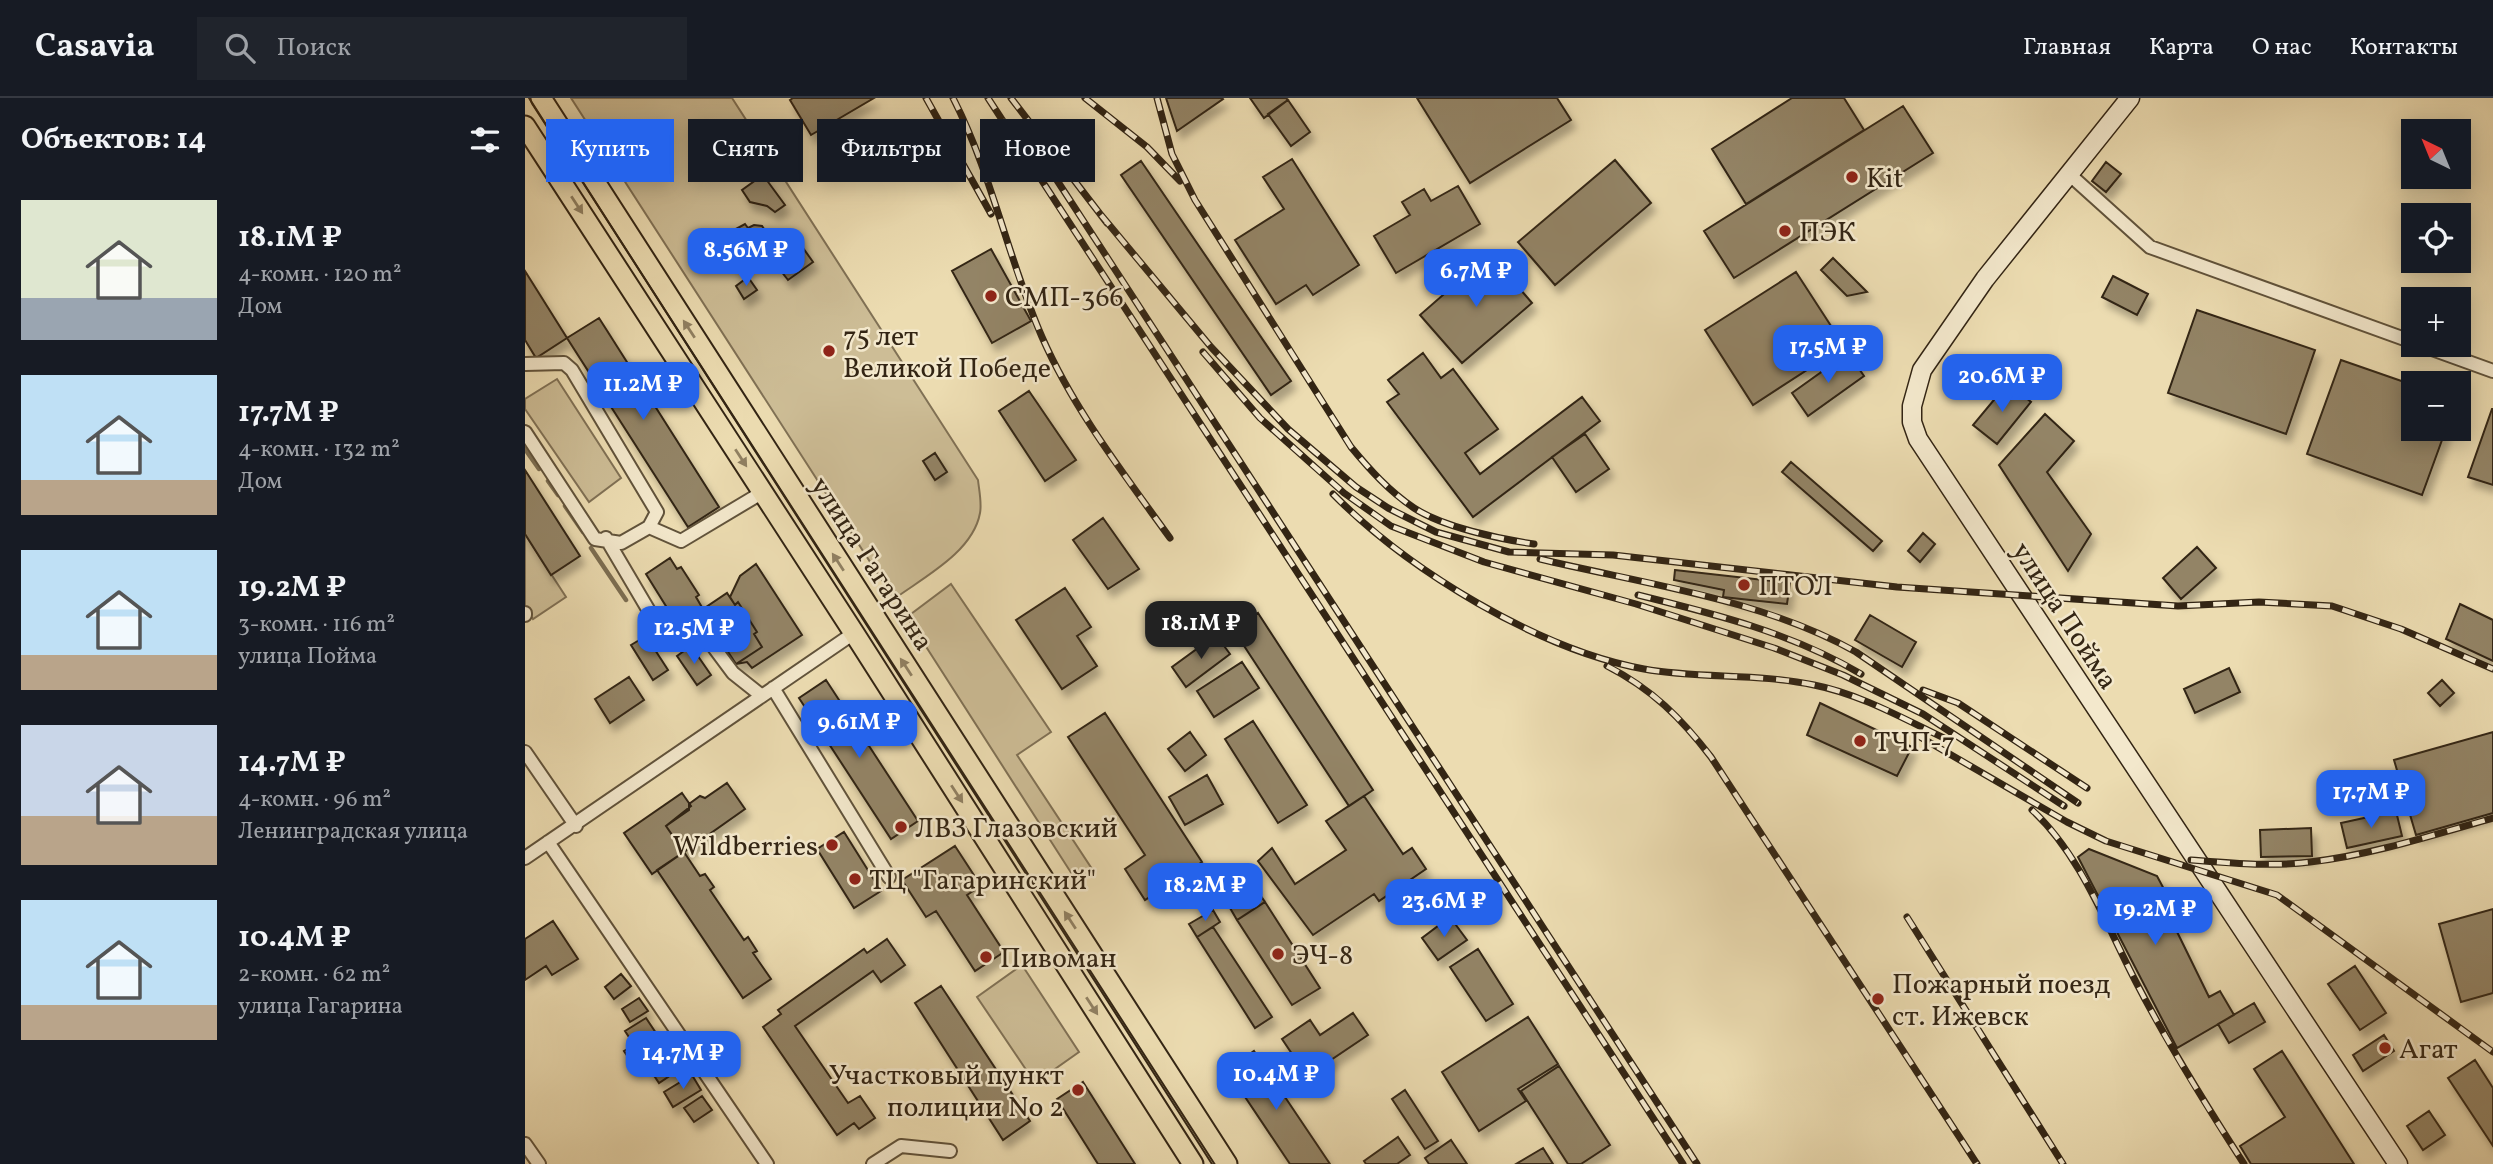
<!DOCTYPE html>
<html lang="ru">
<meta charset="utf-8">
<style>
body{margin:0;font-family:Vollkorn,serif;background:#20242c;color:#f1f3f6;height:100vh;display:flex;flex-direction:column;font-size:26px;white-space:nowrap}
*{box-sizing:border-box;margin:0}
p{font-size:23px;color:#9ea1a6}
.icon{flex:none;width:38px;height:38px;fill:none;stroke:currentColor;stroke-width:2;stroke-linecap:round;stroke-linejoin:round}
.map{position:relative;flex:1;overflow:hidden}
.panel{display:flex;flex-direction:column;background:#171b24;width:525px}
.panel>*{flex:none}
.banner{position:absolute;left:21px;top:21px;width:665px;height:63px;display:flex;gap:14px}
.needle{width:46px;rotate:317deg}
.buttons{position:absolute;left:1876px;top:21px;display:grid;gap:14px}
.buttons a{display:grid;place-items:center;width:70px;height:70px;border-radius:0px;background:#171b24;box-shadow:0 4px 18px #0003;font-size:35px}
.price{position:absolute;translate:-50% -60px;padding:0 16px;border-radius:14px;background:#2563eb;color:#fff;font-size:23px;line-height:46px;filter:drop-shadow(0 2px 4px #0008)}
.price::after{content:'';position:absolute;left:50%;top:42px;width:21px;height:16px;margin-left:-10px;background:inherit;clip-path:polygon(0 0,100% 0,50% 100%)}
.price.selected{background:#222;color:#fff}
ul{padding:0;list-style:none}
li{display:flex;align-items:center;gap:21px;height:175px;padding:0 21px}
li span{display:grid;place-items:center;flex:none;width:196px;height:140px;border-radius:0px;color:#555}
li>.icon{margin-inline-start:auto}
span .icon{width:84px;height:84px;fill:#fffc;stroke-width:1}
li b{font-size:30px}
h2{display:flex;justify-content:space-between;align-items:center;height:84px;padding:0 21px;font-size:30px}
.tag{padding:0 24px;border-radius:0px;background:#171b24;box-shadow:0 4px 18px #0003;font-size:24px;line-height:63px}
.tag.selected{background:#2563eb;color:#fff}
header{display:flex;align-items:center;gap:42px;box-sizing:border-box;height:98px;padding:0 35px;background:#171b24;border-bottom:2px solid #363941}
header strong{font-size:33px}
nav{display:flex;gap:38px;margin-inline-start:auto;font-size:24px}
.search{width:490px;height:63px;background:#20242c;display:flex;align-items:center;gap:18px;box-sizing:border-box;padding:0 24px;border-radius:0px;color:#9ea1a6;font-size:26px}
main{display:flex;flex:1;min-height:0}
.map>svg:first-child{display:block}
.green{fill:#cdbd96;stroke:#807155;stroke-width:2}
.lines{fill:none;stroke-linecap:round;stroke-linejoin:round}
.stream{stroke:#7c6e52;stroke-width:4.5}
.building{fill:#938466;stroke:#332514;stroke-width:2;filter:url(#shadow)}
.street-casing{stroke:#61533b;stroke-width:16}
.secondary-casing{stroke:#332514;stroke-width:21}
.primary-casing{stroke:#332514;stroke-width:23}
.street{stroke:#f3e8cc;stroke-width:12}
.secondary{stroke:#f3e8cc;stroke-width:18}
.primary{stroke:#ecdcb1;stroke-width:19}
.tram{stroke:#332514;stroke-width:2}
.rail-casing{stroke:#332514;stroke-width:7}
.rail{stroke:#f3e8cc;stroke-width:4.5;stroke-dasharray:13;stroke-linecap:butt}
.oneway{fill:#908062}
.poi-dot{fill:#8f2418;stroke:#f3e8cc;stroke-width:2.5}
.labels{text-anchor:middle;stroke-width:5;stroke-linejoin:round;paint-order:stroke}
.poi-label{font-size:28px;fill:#332514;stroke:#f3e8cc;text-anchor:start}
.street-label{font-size:28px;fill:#332514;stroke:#f3e8cc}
</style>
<header>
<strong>Casavia</strong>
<div class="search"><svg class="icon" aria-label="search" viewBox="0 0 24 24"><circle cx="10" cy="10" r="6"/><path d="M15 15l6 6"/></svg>Поиск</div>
<nav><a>Главная</a><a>Карта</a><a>О нас</a><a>Контакты</a></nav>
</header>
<main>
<section class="panel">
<h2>Объектов: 14<svg class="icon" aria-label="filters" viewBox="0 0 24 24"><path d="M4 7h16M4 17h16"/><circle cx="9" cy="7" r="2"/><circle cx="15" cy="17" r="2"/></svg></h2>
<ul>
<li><span style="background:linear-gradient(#dfe7d0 70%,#9aa5b1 0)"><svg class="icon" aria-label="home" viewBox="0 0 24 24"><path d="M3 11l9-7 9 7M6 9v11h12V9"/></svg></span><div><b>18.1M ₽</b><p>4-комн. · 120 m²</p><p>Дом</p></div></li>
<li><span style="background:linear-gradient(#bfe0f5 75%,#b9a48a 0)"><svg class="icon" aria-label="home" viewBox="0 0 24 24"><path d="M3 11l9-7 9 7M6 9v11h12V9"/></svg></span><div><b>17.7M ₽</b><p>4-комн. · 132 m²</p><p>Дом</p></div></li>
<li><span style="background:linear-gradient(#bfe0f5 75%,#b9a48a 0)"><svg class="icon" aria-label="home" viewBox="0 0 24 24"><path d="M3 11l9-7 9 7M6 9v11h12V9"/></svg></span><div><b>19.2M ₽</b><p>3-комн. · 116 m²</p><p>улица Пойма</p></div></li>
<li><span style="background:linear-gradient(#c9d6e8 65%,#b9a48a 0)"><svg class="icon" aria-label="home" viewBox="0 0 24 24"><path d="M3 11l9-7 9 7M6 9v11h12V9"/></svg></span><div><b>14.7M ₽</b><p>4-комн. · 96 m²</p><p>Ленинградская улица</p></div></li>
<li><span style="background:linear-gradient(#bfe0f5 75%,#b9a48a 0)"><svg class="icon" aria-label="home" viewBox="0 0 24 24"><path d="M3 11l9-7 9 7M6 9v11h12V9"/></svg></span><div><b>10.4M ₽</b><p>2-комн. · 62 m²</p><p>улица Гагарина</p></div></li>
</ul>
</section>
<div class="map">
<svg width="1968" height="1066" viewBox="0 0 1968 1066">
<defs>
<filter id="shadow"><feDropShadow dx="4.5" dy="8" stdDeviation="3.5" flood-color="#0004"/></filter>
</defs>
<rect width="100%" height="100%" fill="#ecdcb1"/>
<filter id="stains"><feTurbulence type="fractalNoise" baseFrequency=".00286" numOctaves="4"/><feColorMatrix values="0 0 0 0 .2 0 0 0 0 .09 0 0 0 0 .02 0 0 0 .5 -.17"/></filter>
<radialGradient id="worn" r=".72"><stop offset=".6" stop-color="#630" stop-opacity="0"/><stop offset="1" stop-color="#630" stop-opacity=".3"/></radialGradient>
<path class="green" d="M46 0H207L453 382C454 392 457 405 455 415 448 454 399 479 369 501Z
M32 281 96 380 64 404 0 311V301Z
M0 436 41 499 8 521 0 509Z
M426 486 526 634 492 657 569 774 552 784 382 519Z
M497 867 554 954 510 985 452 899Z"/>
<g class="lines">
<path class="stream" d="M0 351 14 371
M23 383 33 397
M40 408 58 434
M66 450 101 502"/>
</g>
<path class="building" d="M268 0H349L286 37 265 2Z
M641 0H697L698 1 652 33Z
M725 0H761L763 2 739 20Z
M892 0H1032L1046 22 945 85Z
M1267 0H1319L1339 32 1221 106 1187 51Z
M763 2 785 34 766 48 743 16Z
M1378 8 1408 55 1209 180 1179 133Z
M767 61 834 167 788 197 781 187 751 206 710 142 759 111 738 79Z
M1090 62 1126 105 1030 187 993 144Z
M616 63 766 283 746 297 596 77Z
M1581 64 1596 76 1581 94 1567 83Z
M238 77 260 107 250 114 242 108 225 104 217 92Z
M933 88 955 126 871 175 849 138 885 117 877 104 899 91 906 103Z
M220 126 223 130 229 127 237 128 245 140 242 148 236 152 239 156 229 163 226 159 217 158 207 164 200 152 209 146 212 137 209 132Z
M266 133 288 164 263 182 256 173 268 165 269 159 256 140Z
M466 151 506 223 467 245 427 173Z
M965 156 1007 205 937 265 895 217Z
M1308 160 1342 194 1322 198 1296 172Z
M0 173 42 240 11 260 0 242Z
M1271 174 1319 248 1228 307 1180 232Z
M1588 178 1623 196 1612 217 1577 199Z
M223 179 232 192 219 201 211 188Z
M1672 212 1790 252 1761 336 1643 295Z
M74 220 194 409 163 429 42 240Z
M898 255 916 280 928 271 973 331 940 355 955 376 1057 299 1075 323 948 419 862 304 874 296 863 282Z
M1323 255 1339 278 1283 318 1267 295Z
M1816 262 1888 287V331H1921L1897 397 1782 356Z
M1483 285 1506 304 1472 346 1448 327Z
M504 293 551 362 520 383 474 313Z
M1967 311H1968V387L1943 379Z
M1520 316 1549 343 1522 374 1566 436 1543 473 1474 367Z
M1060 336 1084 371 1051 394 1027 359Z
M410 355 422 374 410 382 398 363Z
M1266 364 1357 443 1348 453 1257 374Z
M0 372 55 458 26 477 0 436Z
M578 420 614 471 583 491 548 442Z
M1398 435 1410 446 1395 464 1383 453Z
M1672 449 1691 470 1656 501 1638 480Z
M145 460 152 471 156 469 174 497 171 499 178 511 202 495 210 507 213 504 232 534 229 536 237 549 211 566 177 514 154 529 121 476Z
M231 466 277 537 227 570 222 564 211 566 237 549 229 536 232 534 213 504 210 507 205 499 215 478Z
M1150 472 1265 485 1262 506 1198 499 1199 492 1149 482Z
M540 490 566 529 552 538 572 568 537 591 491 522Z
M1935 506 1968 522V563L1921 541Z
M733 515 848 692 824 708 708 531Z
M1345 517 1391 544 1377 569 1330 542Z
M691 537 705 556 661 589 647 569Z
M121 538 143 572 128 582 106 547Z
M166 548 186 577 172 587 152 558Z
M717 564 734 590 689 619 672 593Z
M1704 570 1715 594 1670 615 1659 591Z
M104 579 119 602 85 625 70 601Z
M301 582 393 723 366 741 274 600Z
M1917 582 1929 595 1915 608 1903 595Z
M1295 605 1387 649 1372 678 1282 637Z
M580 615 677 764 620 802 600 771 620 757 543 639Z
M728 623 782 707 753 725 700 641Z
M665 634 681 657 660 673 643 651Z
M1968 634V715L1891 737 1869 662Z
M682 677 698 706 660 727 644 699Z
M202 685 220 711 159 754 141 728 164 712V706L175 698 180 700Z
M157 695 166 708 141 728 159 754 127 776 99 735Z
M839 698 878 756 887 750 901 771 854 803 849 796 788 837 733 763 747 750 770 786 821 752 801 723Z
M1871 713 1877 738 1822 750 1816 725Z
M1786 730 1787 758 1736 759 1735 732Z
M319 734 356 793 329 810 292 751Z
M430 748 456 788 442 797 479 854 450 873 411 813 401 819 377 782Z
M1564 751 1632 778 1641 795 1635 799 1684 899 1695 893 1709 917 1652 950 1553 759Z
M159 754 175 778 180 776 189 789 185 792 219 842 223 839 232 853 228 855 246 881 218 900 132 772Z
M727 785 740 804 712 822 701 803Z
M740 804 795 890 767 907 712 822Z
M1968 811V895L1936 904 1914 826Z
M688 812 695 824 672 839 664 826Z
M925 819 942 842 913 862 897 840Z
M28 823 53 861 27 877 21 868 0 882V841Z
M688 829 747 919 730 930 672 839Z
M362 841 380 867 356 884 348 873 270 928 323 1005 335 998 350 1020 334 1031 329 1025 312 1037 238 929 256 916 253 912 339 851 342 855Z
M953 851 988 906 961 923 925 869Z
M1830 868 1861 915 1835 932 1803 886Z
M96 876 106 888 89 901 80 889Z
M416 888 505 1023 478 1042 390 905Z
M114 900 123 913 105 924 97 911Z
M1729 905 1740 924 1704 945 1693 926Z
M828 915 843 937 782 978 757 941 785 922 795 937Z
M1003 919 1033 966 993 991 1001 1003 954 1033 917 974Z
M121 920 131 935 110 948 119 961 109 968 99 953 109 947 100 933Z
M1859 937 1869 953 1838 973 1828 957Z
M729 953 805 1066H765L702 972Z
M1757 953 1829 1066H1726L1715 1048 1760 1019 1729 971Z
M145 956 155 971 134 985 124 970Z
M1950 962 1968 990V1048L1923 980Z
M1034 968 1085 1047 1056 1066H1043L996 993Z
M167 977 176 992 148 1009 139 994Z
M558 984 610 1066H573L532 1001Z
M880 992 913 1043 900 1051 867 1001Z
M177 998 187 1012 169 1024 159 1010Z
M1904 1013 1920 1037 1898 1052 1882 1028Z
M873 1039 885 1057 872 1066H841L839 1063Z
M926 1042 942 1066H904L900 1060Z
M1018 1050 1028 1066H991Z"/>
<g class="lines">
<g class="street-casing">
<path id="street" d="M1544 76 1625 149 1888 244
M1896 247 1968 273
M0 266 39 265 47 272 132 414 124 429 156 443 238 394
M0 334 70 441 96 445 124 429
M81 440 137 535 155 538 176 532 208 575 237 598
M0 515V517
M248 590 364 779
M0 654 51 728
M23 744 242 1066
M0 760 329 535
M0 1046 14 1066
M348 1066 376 1048 425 1053"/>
</g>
<g class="secondary-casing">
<path id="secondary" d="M1605 0 1460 181 1397 272 1387 308V324L1393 341 1873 1066"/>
</g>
<g class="primary-casing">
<path id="primary" d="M16 0 702 1066
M0 28 329 535 668 1066"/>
</g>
<use href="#street" class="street"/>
<use href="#secondary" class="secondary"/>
<use href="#primary" class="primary"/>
<path class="tram" d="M4 0 687 1066"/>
<g class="rail-casing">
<path id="rail" d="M401 0 466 116
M428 0C467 76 483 161 517 239 549 312 599 376 645 440
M463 0 1158 1066
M486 0 582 125
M560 0 622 49 655 83
M632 0 647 56 670 102 826 349C845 372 864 393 889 410 918 429 974 441 1009 446
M496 27 1172 1066
M576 117 686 249 763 331 831 389 863 410 911 434 984 454 1088 457 1372 489 1653 508 1734 504 1807 508 1876 531 1968 571
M678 254 735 320 819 395 866 428 959 464 1111 506 1249 550 1318 577 1398 616 1539 708
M808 396C883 472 1014 552 1119 571 1175 581 1233 575 1289 587 1335 596 1379 621 1421 641
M1015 461C1119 486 1237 501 1331 554L1553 705
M1113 497C1190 516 1267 535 1336 576
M1082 568C1127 591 1156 620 1186 659L1452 1066
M1398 592 1433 605 1562 690
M1390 636 1542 724 1581 743 1752 797 1968 954
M1507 712C1556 757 1581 827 1612 886 1644 948 1681 1007 1719 1066
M1666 762C1705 765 1746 769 1785 764 1846 757 1908 737 1968 720
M1382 819 1538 1066"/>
</g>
<use href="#rail" class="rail"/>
</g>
<defs><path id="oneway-solid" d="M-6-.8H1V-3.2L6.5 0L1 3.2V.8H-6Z" transform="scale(1.75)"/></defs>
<g class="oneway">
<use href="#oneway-solid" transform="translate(52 107) rotate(57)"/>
<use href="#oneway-solid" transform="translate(164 231) rotate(-123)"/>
<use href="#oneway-solid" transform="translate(216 360) rotate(57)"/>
<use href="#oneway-solid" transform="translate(313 464) rotate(-123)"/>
<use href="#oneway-solid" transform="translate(381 569) rotate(-123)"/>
<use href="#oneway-solid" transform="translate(432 696) rotate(57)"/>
<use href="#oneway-solid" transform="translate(545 822) rotate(-123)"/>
<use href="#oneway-solid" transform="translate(567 908) rotate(57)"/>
</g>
<g class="poi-dot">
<circle cx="1327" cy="79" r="7"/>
<circle cx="1260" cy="133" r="7"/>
<circle cx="466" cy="198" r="7"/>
<circle cx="304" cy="253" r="7"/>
<circle cx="1219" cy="487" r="7"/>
<circle cx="1335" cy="643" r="7"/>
<circle cx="376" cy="729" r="7"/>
<circle cx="307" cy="747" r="7"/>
<circle cx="330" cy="781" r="7"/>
<circle cx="753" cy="856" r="7"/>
<circle cx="461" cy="859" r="7"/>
<circle cx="1353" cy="901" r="7"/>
<circle cx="1860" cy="950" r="7"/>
<circle cx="553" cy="992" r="7"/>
</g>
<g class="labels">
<g class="poi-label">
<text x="1341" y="89">Kit</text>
<text x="1274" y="143">ПЭК</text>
<text x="480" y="208">СМП-366</text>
<text x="318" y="247">75 лет<tspan x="318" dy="32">Великой Победе</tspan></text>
<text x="1233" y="497">ПТОЛ</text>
<text x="1349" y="653">ТЧП-7</text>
<text x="390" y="739">ЛВЗ Глазовский</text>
<text x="293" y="757" text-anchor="end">Wildberries</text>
<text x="344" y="791">ТЦ "Гагаринский"</text>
<text x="767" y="866">ЭЧ-8</text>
<text x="475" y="869">Пивоман</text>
<text x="1367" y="895">Пожарный поезд<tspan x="1367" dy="32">ст. Ижевск</tspan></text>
<text x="1874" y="960">Агат</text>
<text x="539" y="986" text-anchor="end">Участковый пункт<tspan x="539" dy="32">полиции No 2</tspan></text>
</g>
<g class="street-label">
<text transform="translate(348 465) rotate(57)" y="10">улица Гагарина</text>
<text transform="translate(1541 517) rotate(57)" y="10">улица Пойма</text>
</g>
</g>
<rect width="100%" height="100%" filter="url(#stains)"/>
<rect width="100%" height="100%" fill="url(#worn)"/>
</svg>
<div class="buttons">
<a><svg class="needle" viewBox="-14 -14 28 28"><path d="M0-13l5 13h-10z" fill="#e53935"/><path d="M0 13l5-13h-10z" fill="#9ea1a6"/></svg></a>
<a><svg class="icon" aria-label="locate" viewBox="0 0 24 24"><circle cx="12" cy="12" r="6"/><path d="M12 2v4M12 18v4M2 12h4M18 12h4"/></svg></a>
<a>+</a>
<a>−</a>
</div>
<b class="price" style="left:221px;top:190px">8.56M ₽</b>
<b class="price" style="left:951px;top:211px">6.7M ₽</b>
<b class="price" style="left:1303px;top:287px">17.5M ₽</b>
<b class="price" style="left:1477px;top:316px">20.6M ₽</b>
<b class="price" style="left:118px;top:324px">11.2M ₽</b>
<b class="price selected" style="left:676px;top:563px">18.1M ₽</b>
<b class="price" style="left:169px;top:568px">12.5M ₽</b>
<b class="price" style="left:334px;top:662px">9.61M ₽</b>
<b class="price" style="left:1846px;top:732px">17.7M ₽</b>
<b class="price" style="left:680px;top:825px">18.2M ₽</b>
<b class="price" style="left:919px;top:841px">23.6M ₽</b>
<b class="price" style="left:1630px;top:849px">19.2M ₽</b>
<b class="price" style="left:158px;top:993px">14.7M ₽</b>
<b class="price" style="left:751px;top:1014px">10.4M ₽</b>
<div class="banner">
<a class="tag selected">Купить</a>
<a class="tag">Снять</a>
<a class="tag">Фильтры</a>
<a class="tag">Новое</a>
</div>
</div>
</main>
